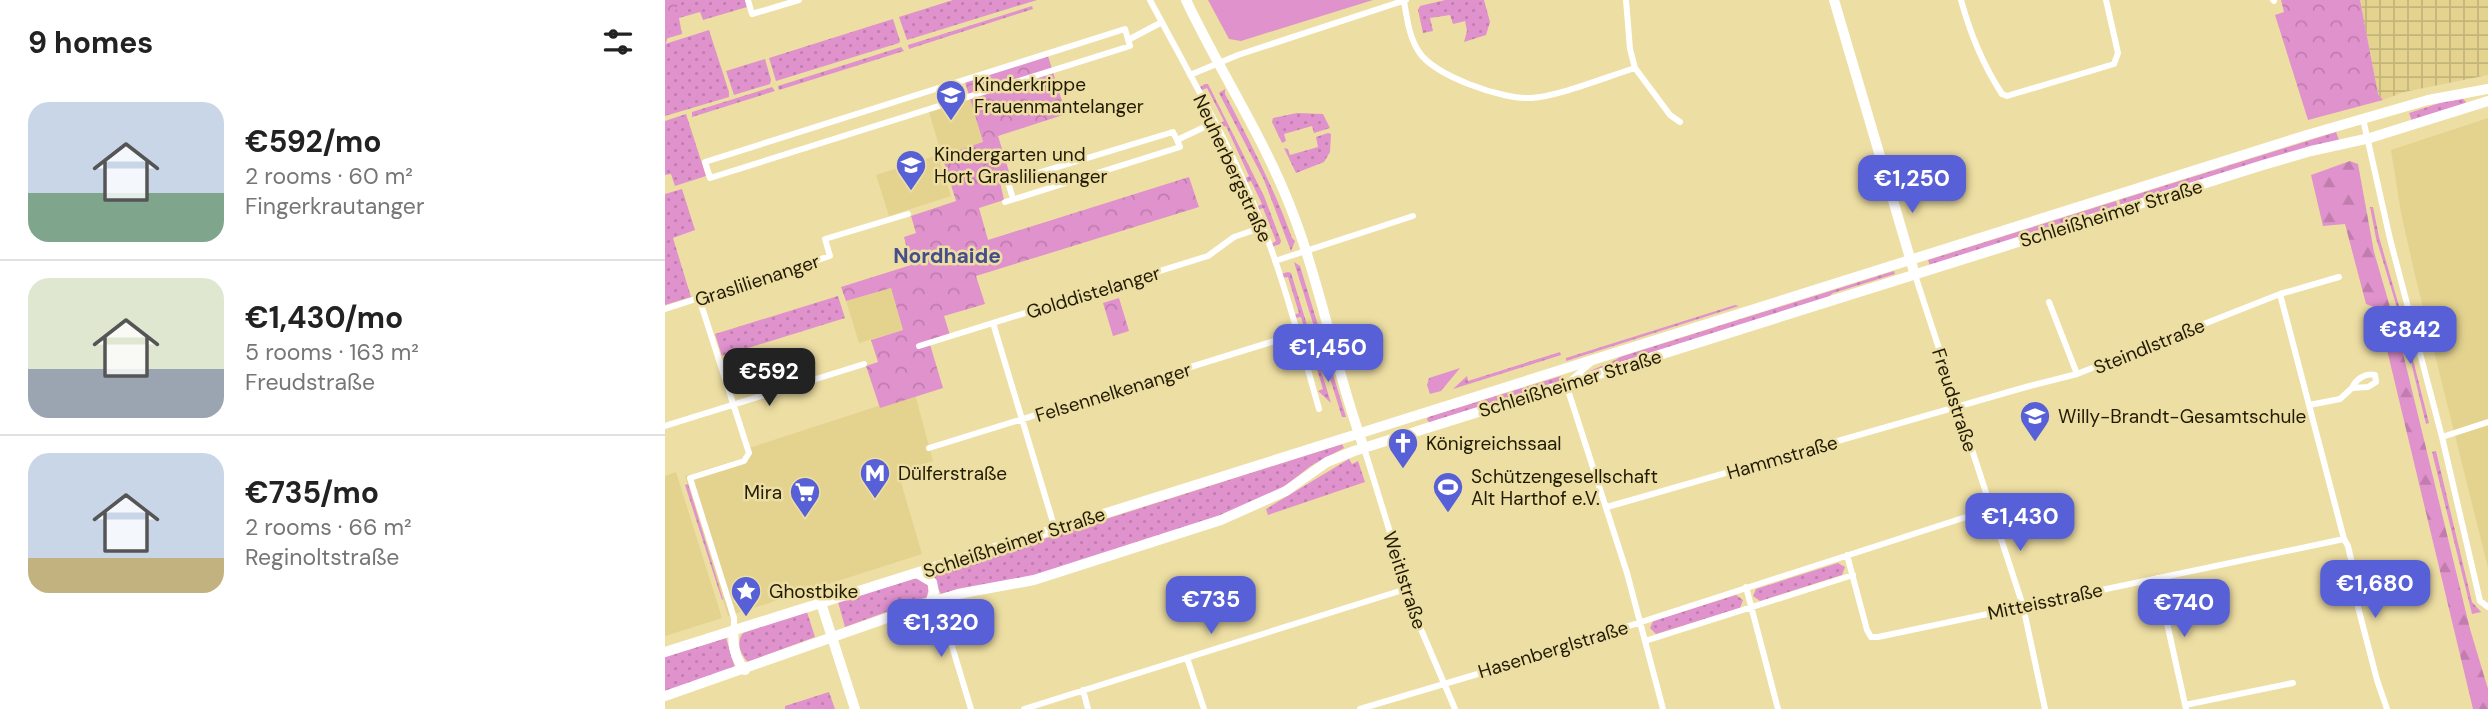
<!DOCTYPE html>
<meta charset="utf-8">
<style>
body{margin:0;font-family:"DM Sans",sans-serif;background:#f6f6f6;color:#222;height:100vh;display:flex;flex-direction:column;font-size:26px;white-space:nowrap}
*{box-sizing:border-box;margin:0}
p{font-size:23px;color:#767676}
.icon{flex:none;width:38px;height:38px;fill:none;stroke:currentColor;stroke-width:2;stroke-linecap:round;stroke-linejoin:round}
.map{position:relative;flex:1;overflow:hidden}
.drawer{display:flex;flex-direction:column;background:#fff;width:665px}
.drawer>*{flex:none}
.price{position:absolute;translate:-50% -60px;padding:0 16px;border-radius:14px;background:#5860d7;color:#fff;font-size:23px;line-height:46px;filter:drop-shadow(0 2px 4px #0008)}
.price::after{content:'';position:absolute;left:50%;top:42px;width:21px;height:16px;margin-left:-10px;background:inherit;clip-path:polygon(0 0,100% 0,50% 100%)}
.price.active{background:#222;color:#fff}
ul{padding:0;list-style:none}
li{display:flex;align-items:center;gap:21px;height:175px;padding:0 28px}
li+li{border-top:2px solid #e0e0e0}
li span{display:grid;place-items:center;flex:none;width:196px;height:140px;border-radius:21px;color:#555}
li>.icon{margin-inline-start:auto}
span .icon{width:84px;height:84px;fill:#fffc;stroke-width:1}
li b{font-size:30px}
h2{display:flex;justify-content:space-between;align-items:center;height:84px;padding:0 28px;font-size:30px}
main{display:flex;flex:1;min-height:0}
.map>svg:first-child{display:block}
.built{fill:#e4d38f}
.industrial{fill:url(#industrial-grid)}
.grass{fill:url(#grass-dots)}
.forest{fill:url(#forest-firs)}
.park{fill:url(#park-crowns)}
.garden{fill:#e092cd}
.lines{fill:none;stroke-linecap:round;stroke-linejoin:round}
.street{stroke:#fff;stroke-width:6}
.secondary{stroke:#fff;stroke-width:10}
.labels{text-anchor:middle;stroke-width:5;stroke-linejoin:round;paint-order:stroke}
.poi-label{font-size:19px;fill:#211b04;stroke:#eddea3;text-anchor:start}
.street-label{font-size:19px;fill:#211b04;stroke:#eddea3}
.neighbourhood-label{font-size:21px;font-weight:bold;fill:#454d8a;stroke:#eddea3}
</style>
<main>
<section class="drawer">
<h2>9 homes<svg class="icon" aria-label="filters" viewBox="0 0 24 24"><path d="M4 7h16M4 17h16"/><circle cx="9" cy="7" r="2"/><circle cx="15" cy="17" r="2"/></svg></h2>
<ul>
<li><span style="background:linear-gradient(#c9d6e8 65%,#7fa58c 0)"><svg class="icon" aria-label="home" viewBox="0 0 24 24"><path d="M3 11l9-7 9 7M6 9v11h12V9"/></svg></span><div><b>€592/mo</b><p>2 rooms · 60 m²</p><p>Fingerkrautanger</p></div></li>
<li><span style="background:linear-gradient(#dfe7d0 65%,#9aa5b1 0)"><svg class="icon" aria-label="home" viewBox="0 0 24 24"><path d="M3 11l9-7 9 7M6 9v11h12V9"/></svg></span><div><b>€1,430/mo</b><p>5 rooms · 163 m²</p><p>Freudstraße</p></div></li>
<li><span style="background:linear-gradient(#c9d6e8 75%,#c2b280 0)"><svg class="icon" aria-label="home" viewBox="0 0 24 24"><path d="M3 11l9-7 9 7M6 9v11h12V9"/></svg></span><div><b>€735/mo</b><p>2 rooms · 66 m²</p><p>Reginoltstraße</p></div></li>
</ul>
</section>
<div class="map">
<svg width="1823" height="709" viewBox="0 0 1823 709">
<defs>
<pattern id="industrial-grid" width="8" height="8" patternUnits="userSpaceOnUse" patternTransform="scale(1.75)"><rect width="8" height="8" fill="#e4d38f"/><path d="M0 4h8M4 0v8" fill="none" stroke="#c3b57a"/></pattern>
<pattern id="grass-dots" width="8" height="8" patternUnits="userSpaceOnUse" patternTransform="scale(1.75)"><rect width="8" height="8" fill="#e092cd"/><path d="M2 2h.1M6 6h.1" fill="none" stroke="#c07dae" stroke-width="1.8" stroke-linecap="round"/></pattern>
<pattern id="forest-firs" width="22" height="20" patternUnits="userSpaceOnUse" patternTransform="scale(1.75)"><rect width="22" height="20" fill="#e092cd"/><path d="M5 1l3.5 6h-7zM16 11l3.5 6h-7z" fill="#c07dae"/></pattern>
<pattern id="park-crowns" width="20" height="18" patternUnits="userSpaceOnUse" patternTransform="scale(1.75)"><rect width="20" height="18" fill="#e092cd"/><path d="M2 6a3 3 0 1 1 6 0M12 15a3 3 0 1 1 6 0" fill="none" stroke="#c07dae"/></pattern>
</defs>
<rect width="100%" height="100%" fill="#eddea3"/>
<path class="built" d="M305 99 318 143 277 156 264 112Z
M1823 118V568L1750 275 1736 213 1726 150Z
M273 155 286 196 224 216 211 175Z
M226 288 238 330 194 343 181 301Z
M250 394 268 461 233 472 257 554 63 616 20 476 78 458 84 448Z
M11 472 57 618 0 636V476Z"/>
<path class="industrial" d="M1695 0H1823V75L1739 92 1718 100 1713 94Z"/>
<path class="grass" d="M8 0H80L82 7 38 20 35 12 14 18 17 34 0 39Z
M288 0H372L242 40 234 17Z
M780 0H819L825 22 821 35 799 42 802 31 800 21 788 24 785 15 765 18 768 31 758 33 753 10 755 6Z
M367 6 368 9 244 49 243 45Z
M228 19 235 41 234 43 111 81 104 58Z
M44 30 64 92V97L0 116V44Z
M236 47 239 51 114 90 113 86Z
M100 59 106 80 105 84 69 95 61 71Z
M540 84H543L599 196 616 241 615 244 607 247 606 244 611 241 598 208 593 210 591 207 597 204 586 181 580 183 579 179 584 176 561 126 555 128 554 124 559 121 542 88 537 90 535 87Z
M107 87 110 91 27 117V112Z
M560 89V94C585 142 609 188 627 238L630 241 626 251 599 180 554 93Z
M1798 99 1801 102 1799 104 1747 121 1744 113 1778 102Z
M632 113 658 114 665 128 649 133 647 126 619 134 621 141 617 143 607 122 608 118Z
M21 114 41 176 10 186 6 174 0 175V121Z
M1671 132 1674 140 1456 206 1454 200Z
M663 133 666 134 665 152 659 162 631 173 619 148 623 149 625 155 653 147 651 137Z
M17 189 30 230 8 238 26 297 0 305V194Z
M1451 201 1453 207 1265 266 1263 260Z
M1705 207H1708L1714 237 1738 320 1764 423 1761 424 1736 321 1711 238Z
M629 262 635 266 681 417H677Z
M1229 271 1230 274 1168 293 1162 298 919 375C929 367 944 365 955 357Z
M623 272 626 273 666 403 653 391 658 389 647 353 642 354 641 350 645 348 636 317 630 318 629 315 634 313 623 277 617 278 616 274Z
M173 296 180 318 57 356 50 334Z
M1070 305 1074 306 901 361V358Z
M895 352 896 355 788 389 802 376 803 381Z
M896 376V382L765 423 762 420 763 417Z
M677 444 679 448 647 465 620 486 569 512 365 578 276 594 265 575Z
M1771 451 1807 602 1816 612 1807 614 1767 452Z
M684 459 687 464 693 461 700 482 603 515 601 509Z
M23 484 58 599 57 600 20 485Z
M1173 563 1180 567 1177 575 1095 601 1088 596 1091 589Z
M248 579H253L264 586 262 597 180 627 173 602Z
M1071 595 1078 600 1075 608 991 634 985 628 988 621Z
M142 612 150 637 83 662C75 654 71 642 78 633Z
M61 638 71 671 0 694V657Z
M164 692 170 709H120V706Z"/>
<path class="forest" d="M1685 161 1693 164 1709 252 1735 341 1805 629 1823 689V709H1808L1712 308 1701 304 1680 224 1658 226 1646 175Z
M795 368 776 391 765 394 762 385 764 378Z"/>
<path class="park" d="M0 0H14L0 46Z
M1616 0H1695L1713 94 1718 100 1643 120 1610 15 1619 12Z
M383 56 401 114 333 136 346 178 335 182 339 200 314 208 323 240 524 177 534 207 311 276 320 304 279 316 285 335 264 341 278 388 215 408 201 366 213 362 206 340 238 330 226 288 181 301 176 287 246 265 239 237 251 233 246 216 291 201 277 156 318 142 300 82Z
M454 298 464 331 448 336 438 303Z"/>
<path class="garden" d="M543 0H708L576 41 564 39Z"/>
<g class="lines">
<path class="street" d="M83 0 87 14 134 0
M485 0C520 66 558 132 587 200 616 267 634 339 654 409
M961 0 965 49 970 68 1005 115 1015 122
M1296 0C1305 33 1318 65 1337 94L1342 96 1449 64 1453 53 1441 0
M1608 0 1609 1
M739 1C742 18 744 37 754 52 770 76 838 100 866 98 895 96 941 77 970 68
M460 29 465 46 45 178 40 162Z
M463 40 497 22
M525 75 573 55 741 0
M1698 119 1725 239 1777 437 1815 601 1823 607
M348 199 343 182 508 132 512 140
M340 202 515 147 512 140 550 122
M610 261 748 216
M1250 275 1358 606 1380 709
M1615 294 1679 539 1683 546 1690 577 1693 607 1712 680 1722 709
M34 298 84 453 79 461 25 478 69 618V629
M1384 302 1412 374
M0 309 165 256 160 239 243 214
M328 323 390 529
M254 346 543 256 569 237 598 227
M926 363 901 384 962 573 998 709
M1644 405 1675 399 1687 388 1703 387 1711 382 1710 375C1700 373 1691 379 1687 388
M0 426 199 364
M1777 437 1823 422
M264 448 632 334
M699 448 752 620 790 709
M942 507 1361 387 1412 374 1615 294 1674 277
M1182 555 1202 630 1206 637H1213L1679 539
M1492 578 1521 709
M1081 587 1113 709
M273 600 306 709
M980 641 1188 575
M522 658 539 709
M418 690 423 709
M1520 705 1628 683
M359 709 741 589
M695 709 843 665 1326 509"/>
<path class="secondary" d="M521 0C556 74 602 142 630 219 658 293 671 373 699 448
M1169 0 1250 275
M252 573 267 582 269 592 265 603
M156 603 190 709
M69 629C67 644 69 658 80 670
M0 652 1642 135 1763 100 1823 89
M0 696 273 600 293 594 369 580 556 520 621 491 662 462 689 451 1598 165 1646 151 1705 138 1823 101"/>
</g>
<defs>
<g id="school-pin" transform="scale(1.575)"><path d="M0 17L-7.5 6A9.5 9.5 0 1 1 7.5 6Z" fill="#5860d7" stroke="#eddea3"/><path d="M0-5L7-2L0 1L-7-2ZM-4 1L0 2.5L4 1V4Q0 6-4 4Z" fill="#fff"/></g>
<g id="church-pin" transform="scale(1.575)"><path d="M0 17L-7.5 6A9.5 9.5 0 1 1 7.5 6Z" fill="#5860d7" stroke="#eddea3"/><path d="M-1.2-6h2.4v3.5h3.3v2.4h-3.3V6h-2.4V-.1h-3.3v-2.4h3.3Z" fill="#fff"/></g>
<g id="metro-pin" transform="scale(1.575)"><path d="M0 17L-7.5 6A9.5 9.5 0 1 1 7.5 6Z" fill="#5860d7" stroke="#eddea3"/><path d="M-5.5 5V-5H-3L0 0L3-5H5.5V5H3V-.5L0 4L-3-.5V5Z" fill="#fff"/></g>
<g id="stadium-pin" transform="scale(1.575)"><path d="M0 17L-7.5 6A9.5 9.5 0 1 1 7.5 6Z" fill="#5860d7" stroke="#eddea3"/><path d="M0-5a6.5 5 0 1 0 0 10a6.5 5 0 1 0 0-10ZM-3.5-1.8h7v3.6h-7Z" fill="#fff"/></g>
<g id="supermarket-pin" transform="scale(1.575)"><path d="M0 17L-7.5 6A9.5 9.5 0 1 1 7.5 6Z" fill="#5860d7" stroke="#eddea3"/><path d="M-6-5.5h2.5l.6 2H6L4.5 2H-2.5L-4.4-4H-6ZM-1.5 3.2a1.3 1.3 0 1 0 .1 0ZM3 3.2a1.3 1.3 0 1 0 .1 0Z" fill="#fff"/></g>
<g id="sight-pin" transform="scale(1.575)"><path d="M0 17L-7.5 6A9.5 9.5 0 1 1 7.5 6Z" fill="#5860d7" stroke="#eddea3"/><path d="M0-6L1.8-2.2L6-1.7L2.9 1.2L3.7 5.4L0 3.3L-3.7 5.4L-2.9 1.2L-6-1.7L-1.8-2.2Z" fill="#fff"/></g>
</defs>
<g fill-rule="evenodd">
<use href="#school-pin" x="286" y="95"/>
<use href="#school-pin" x="246" y="165"/>
<use href="#school-pin" x="1370" y="416"/>
<use href="#church-pin" x="738" y="443"/>
<use href="#metro-pin" x="210" y="473"/>
<use href="#stadium-pin" x="783" y="487"/>
<use href="#supermarket-pin" x="140" y="492"/>
<use href="#sight-pin" x="81" y="591"/>
</g>
<g class="labels">
<g class="poi-label">
<text x="309" y="91">Kinderkrippe<tspan x="309" dy="22">Frauenmantelanger</tspan></text>
<text x="269" y="161">Kindergarten und<tspan x="269" dy="22">Hort Graslilienanger</tspan></text>
<text x="1393" y="423">Willy-Brandt-Gesamtschule</text>
<text x="761" y="450">Königreichssaal</text>
<text x="233" y="480">Dülferstraße</text>
<text x="806" y="483">Schützengesellschaft<tspan x="806" dy="22">Alt Harthof e.V.</tspan></text>
<text x="117" y="499" text-anchor="end">Mira</text>
<text x="104" y="598">Ghostbike</text>
</g>
<g class="street-label">
<text transform="translate(568 168) rotate(65)" y="7">Neuherbergstraße</text>
<text transform="translate(1446 213) rotate(-17)" y="7">Schleißheimer Straße</text>
<text transform="translate(92 280) rotate(-18)" y="7">Graslilienanger</text>
<text transform="translate(428 292) rotate(-17)" y="7">Golddistelanger</text>
<text transform="translate(1484 346) rotate(-22)" y="7">Steindlstraße</text>
<text transform="translate(905 383) rotate(-17)" y="7">Schleißheimer Straße</text>
<text transform="translate(448 392) rotate(-17)" y="7">Felsennelkenanger</text>
<text transform="translate(1290 400) rotate(72)" y="7">Freudstraße</text>
<text transform="translate(1117 457) rotate(-16)" y="7">Hammstraße</text>
<text transform="translate(349 542) rotate(-18)" y="7">Schleißheimer Straße</text>
<text transform="translate(740 580) rotate(72)" y="7">Weitlstraße</text>
<text transform="translate(1380 601) rotate(-12)" y="7">Mitteisstraße</text>
<text transform="translate(888 649) rotate(-17)" y="7">Hasenberglstraße</text>
</g>
<g class="neighbourhood-label">
<text x="282" y="263">Nordhaide</text>
</g>
</g>
</svg>
<b class="price" style="left:1247px;top:215px">€1,250</b>
<b class="price" style="left:1745px;top:366px">€842</b>
<b class="price" style="left:663px;top:384px">€1,450</b>
<b class="price active" style="left:104px;top:408px">€592</b>
<b class="price" style="left:1355px;top:553px">€1,430</b>
<b class="price" style="left:1710px;top:620px">€1,680</b>
<b class="price" style="left:546px;top:636px">€735</b>
<b class="price" style="left:1519px;top:639px">€740</b>
<b class="price" style="left:276px;top:659px">€1,320</b>
</div>
</main>
